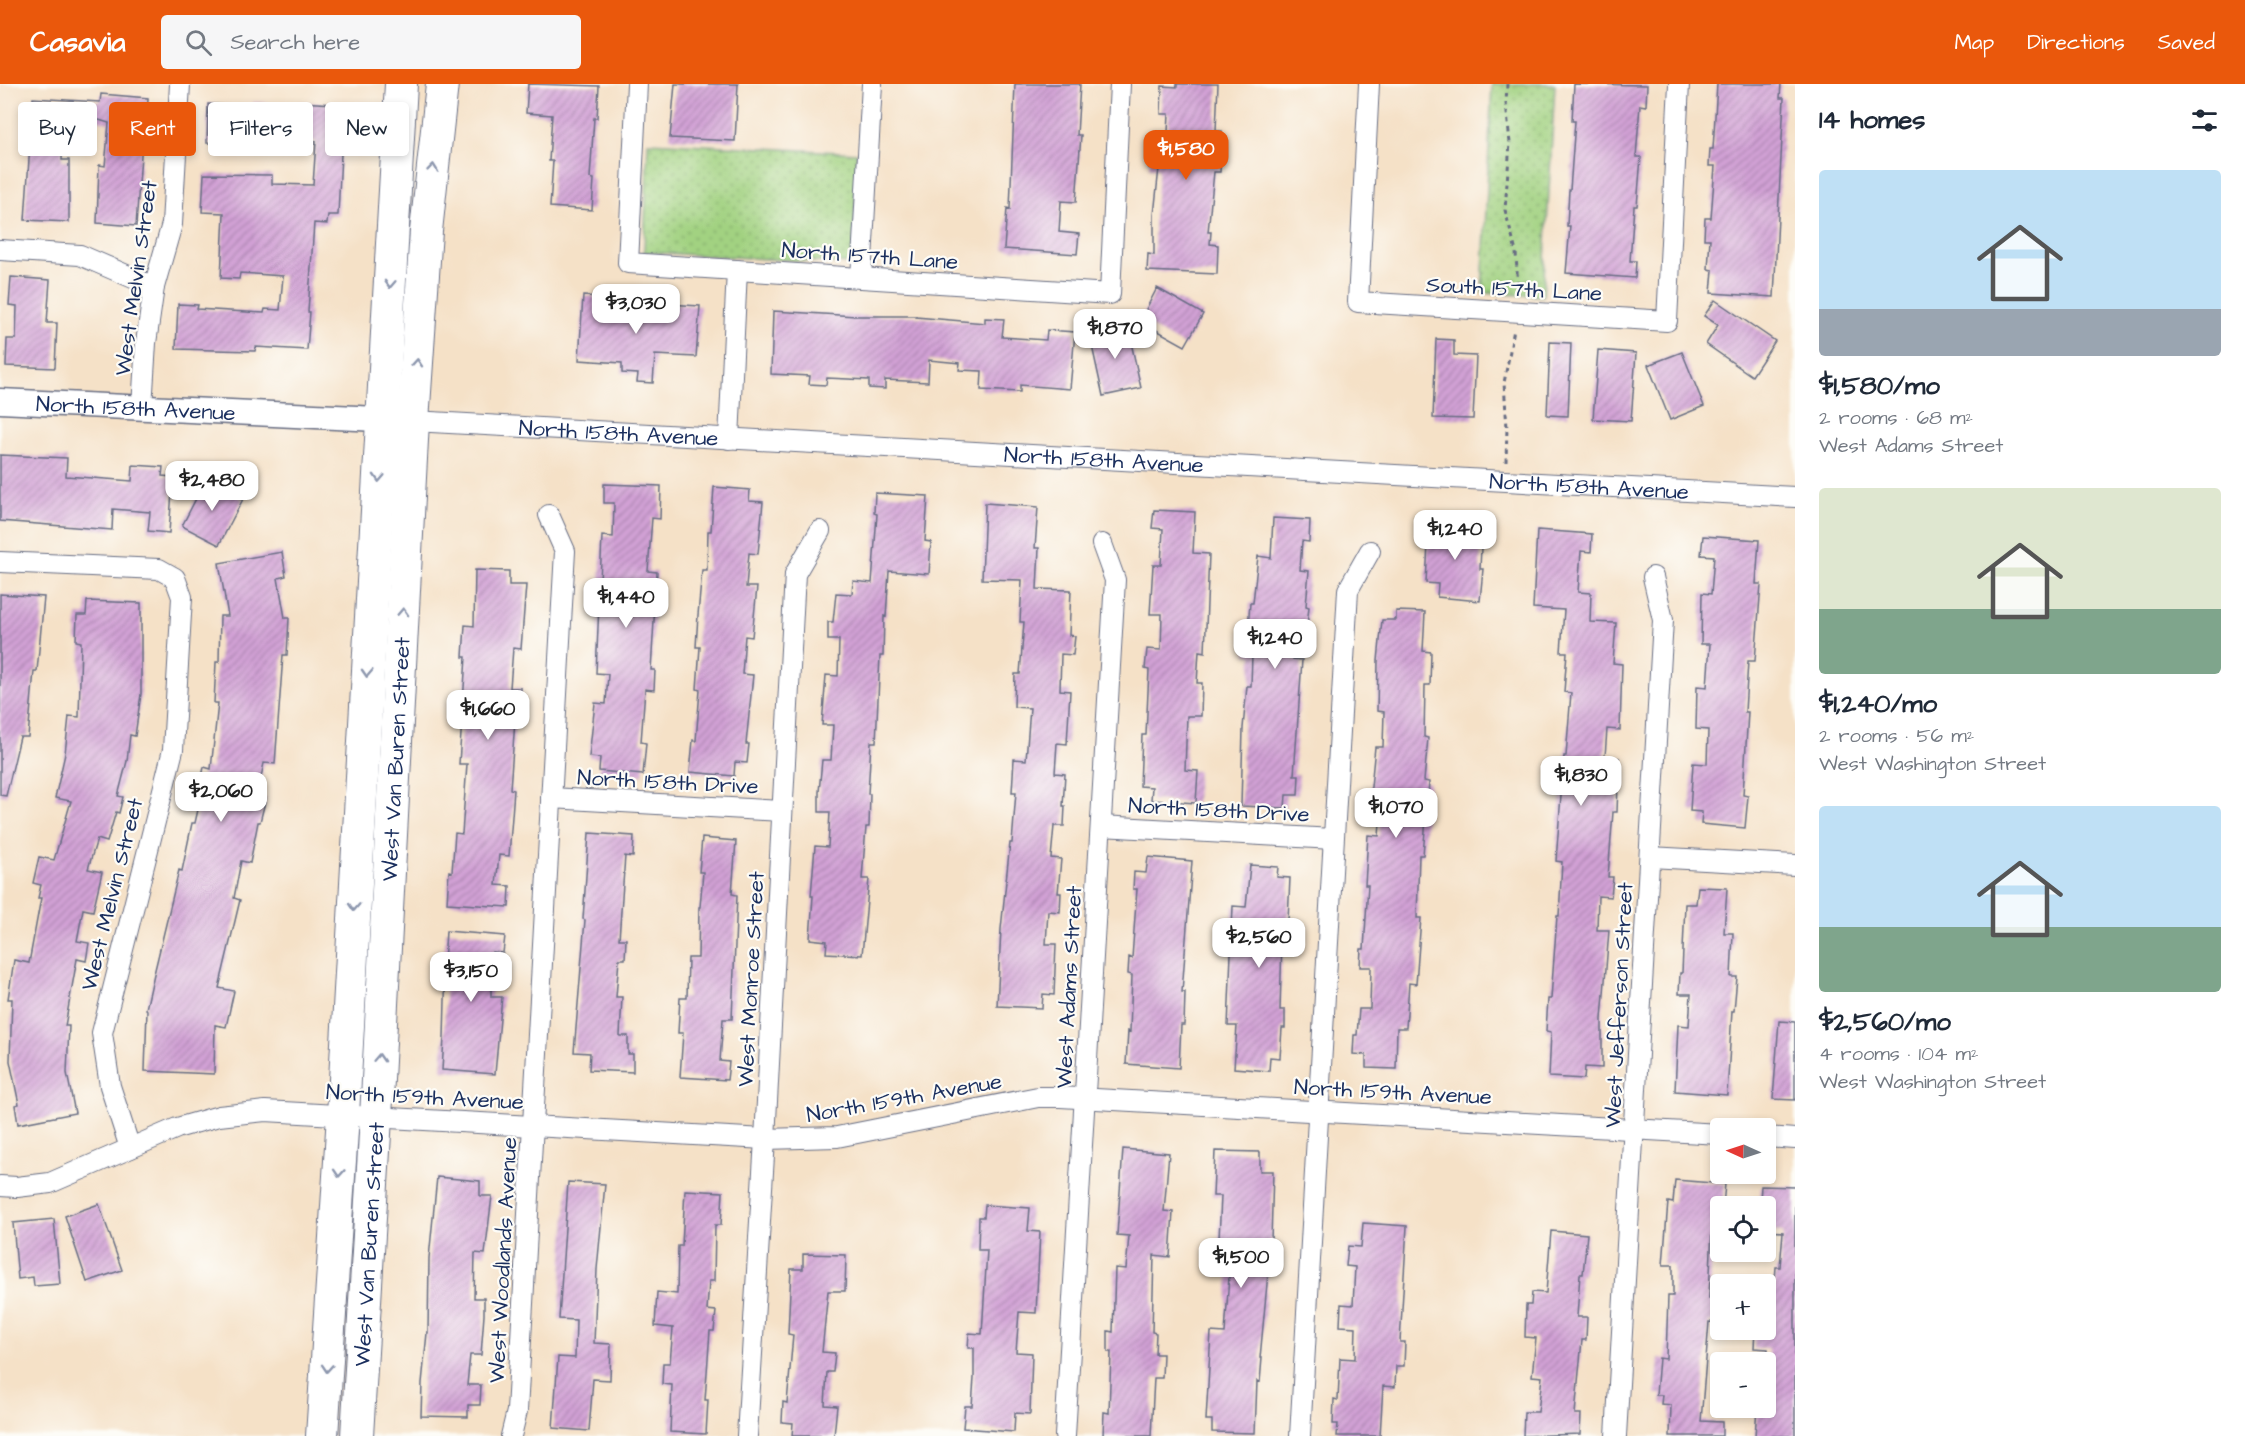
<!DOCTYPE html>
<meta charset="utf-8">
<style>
body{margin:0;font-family:"Architects Daughter",sans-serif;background:#f6f6f7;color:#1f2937;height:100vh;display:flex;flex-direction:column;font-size:22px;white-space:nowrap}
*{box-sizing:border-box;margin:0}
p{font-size:20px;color:#747a83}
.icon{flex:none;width:33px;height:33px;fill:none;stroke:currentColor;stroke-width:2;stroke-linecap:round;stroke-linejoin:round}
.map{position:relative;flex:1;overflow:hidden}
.sheet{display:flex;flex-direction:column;background:#fff;width:450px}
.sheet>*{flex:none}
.hud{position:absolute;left:18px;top:18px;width:570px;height:54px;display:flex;gap:12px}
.needle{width:39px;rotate:273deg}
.tools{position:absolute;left:1710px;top:1034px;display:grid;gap:12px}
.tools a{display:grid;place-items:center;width:66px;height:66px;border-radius:6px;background:#fff;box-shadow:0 3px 9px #0003;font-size:30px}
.price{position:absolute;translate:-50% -51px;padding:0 14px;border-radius:12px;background:#fff;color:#222;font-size:20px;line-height:39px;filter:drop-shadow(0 2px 3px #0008)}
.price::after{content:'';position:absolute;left:50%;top:36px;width:18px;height:14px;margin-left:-9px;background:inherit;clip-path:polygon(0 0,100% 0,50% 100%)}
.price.on{background:#ea580c;color:#fff}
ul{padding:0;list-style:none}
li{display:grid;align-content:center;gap:12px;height:318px;padding:0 24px}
li span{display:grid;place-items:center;height:186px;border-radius:6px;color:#555}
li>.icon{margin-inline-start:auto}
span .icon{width:108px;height:108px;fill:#fffc;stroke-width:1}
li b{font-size:26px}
h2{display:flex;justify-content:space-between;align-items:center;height:72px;padding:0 24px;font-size:26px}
.chip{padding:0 21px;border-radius:6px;background:#fff;box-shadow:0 3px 9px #0003;font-size:21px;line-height:54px}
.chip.on{background:#ea580c;color:#fff}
header{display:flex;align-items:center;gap:36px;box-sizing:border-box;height:84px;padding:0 30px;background:#ea580c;color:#fff}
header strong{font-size:28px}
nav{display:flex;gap:33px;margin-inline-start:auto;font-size:21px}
.search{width:420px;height:54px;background:#f6f6f7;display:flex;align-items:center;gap:15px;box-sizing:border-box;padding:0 21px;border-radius:6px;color:#747a83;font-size:22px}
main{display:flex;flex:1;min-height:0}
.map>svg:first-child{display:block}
.green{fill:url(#green-dots);stroke:#5e8070;stroke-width:1.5}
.building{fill:url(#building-hatch)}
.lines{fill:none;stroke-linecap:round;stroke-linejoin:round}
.minor-casing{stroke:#676d83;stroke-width:22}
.tertiary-casing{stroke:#676d83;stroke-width:27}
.primary-casing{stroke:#676d83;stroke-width:34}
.path{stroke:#676d83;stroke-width:3;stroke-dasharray:4.5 4.5;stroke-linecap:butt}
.minor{stroke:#fff;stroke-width:20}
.tertiary{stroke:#fff;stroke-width:24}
.primary{stroke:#fff;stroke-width:32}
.oneway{stroke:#8d97ae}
.labels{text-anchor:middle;stroke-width:4.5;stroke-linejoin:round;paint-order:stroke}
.street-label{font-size:22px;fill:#1b2f5e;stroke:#fdfcf7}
</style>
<header>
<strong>Casavia</strong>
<div class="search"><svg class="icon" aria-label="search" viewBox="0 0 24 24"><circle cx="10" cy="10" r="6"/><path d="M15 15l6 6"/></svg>Search here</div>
<nav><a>Map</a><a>Directions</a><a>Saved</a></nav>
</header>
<main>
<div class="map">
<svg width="1795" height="1352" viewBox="0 0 1795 1352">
<defs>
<pattern id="green-dots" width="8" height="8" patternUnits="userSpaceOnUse" patternTransform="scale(1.5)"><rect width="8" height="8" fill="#a2d281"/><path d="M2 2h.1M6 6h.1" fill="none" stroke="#83ab6d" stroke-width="1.8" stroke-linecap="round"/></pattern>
<pattern id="building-hatch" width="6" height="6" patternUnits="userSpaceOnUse" patternTransform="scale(1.5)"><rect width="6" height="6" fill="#d2a1d5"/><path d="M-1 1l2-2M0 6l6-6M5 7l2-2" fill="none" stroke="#aa84b0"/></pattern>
</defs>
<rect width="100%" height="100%" fill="#fdfcf7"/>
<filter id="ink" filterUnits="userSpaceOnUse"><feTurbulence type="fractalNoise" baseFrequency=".0167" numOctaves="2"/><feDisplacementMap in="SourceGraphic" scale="12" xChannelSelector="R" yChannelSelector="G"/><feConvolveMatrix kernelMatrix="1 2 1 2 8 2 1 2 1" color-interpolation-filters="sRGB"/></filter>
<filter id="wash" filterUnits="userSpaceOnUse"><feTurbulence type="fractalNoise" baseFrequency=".008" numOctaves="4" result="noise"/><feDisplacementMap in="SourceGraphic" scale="24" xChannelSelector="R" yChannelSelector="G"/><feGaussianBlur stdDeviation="1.35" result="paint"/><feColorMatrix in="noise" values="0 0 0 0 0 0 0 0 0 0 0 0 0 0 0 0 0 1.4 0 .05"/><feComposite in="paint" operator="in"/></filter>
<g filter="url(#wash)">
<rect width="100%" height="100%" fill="#f5e1c7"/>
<path class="green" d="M1492 0H1555L1543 212 1482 209Z
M648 58 857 69 853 180 644 168Z"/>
<g id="blocks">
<path class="building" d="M528 0 599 2 597 34H594L590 94 594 95 592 126 550 123 553 77H549L552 31 526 29Z
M675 0H738L735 57 670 54Z
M1015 0H1080L1077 51H1081L1076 118 1061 117 1059 148 1079 150 1077 170 1004 165 1007 124 1010 125Z
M1177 0H1218L1216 47H1222L1220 88H1214L1208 148H1211L1210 160 1218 161 1217 190 1147 187 1148 170 1154 171V131L1159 84H1149L1150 64 1167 65 1169 30H1161L1162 2 1177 3Z
M1574 0 1647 1 1646 22 1640 21 1636 73H1641L1637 122H1634L1630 177H1636L1635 194 1566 189 1570 142H1567L1569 106H1570L1575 37H1572Z
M1717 0H1781L1780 14H1784L1774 213 1711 209 1713 186 1708 185 1710 155H1704L1705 134H1711L1715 82H1709L1710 65H1713Z
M101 10 148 14 146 58 142 57 136 142 97 139 99 81 105 82 109 39 99 36 63 34 62 76H69V138L25 136 33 14 100 18Z
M253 18 298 21 299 18 334 20 333 28 343 29 338 131H328L327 140 314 139 308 228H310L307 266 256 263 255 267 176 265 178 220 198 221 197 225 264 229 265 225 280 226 283 192 240 189 239 195 221 194 224 129 202 128 204 90 272 91V100L313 101 316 57 267 52 266 61 207 59 208 20 253 22Z
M11 193 50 196 47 239H57L55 284 6 282 7 255H16L17 222 9 221Z
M1157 204 1203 230 1185 262 1140 237Z
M583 212 616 214 615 225 668 228V220L700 222 696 273 655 271 653 299 637 298 638 290 622 289V279L579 276Z
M1715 216 1775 257 1752 292 1706 260 1718 241 1704 232Z
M773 227 856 232H916V233L985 239V234L1004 235 1002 253 1046 256 1047 246 1075 248 1070 305 1020 301V308L981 306 982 287 959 286 960 279 929 276 928 298 885 296V305L869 304V296L827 294 826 301 809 300 810 292 771 290Z
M1127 240 1141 304 1103 312 1089 248Z
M1436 255 1454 256V271L1476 272 1473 335 1433 334Z
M1550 258 1571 259 1568 332 1547 331Z
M1598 266 1636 269 1631 337 1593 335Z
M1682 268 1704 322 1670 336 1648 281Z
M0 371 67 374 66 392 132 397 133 381 163 383 162 392 173 393 169 449 148 447 150 428 113 425 112 446 0 437Z
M206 395 243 415 219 461 182 442Z
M604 400 661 402 660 435 652 434 648 487 657 488 651 586H655L654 606 645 605 641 658 646 659 643 691 599 687 600 674 589 673 595 619 606 620 608 590 596 589 602 452 613 453 614 419H604Z
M714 403 750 406 749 417 763 418 758 470 749 469 746 503H757L752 553 745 552 742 590 753 591 746 660H749L747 679 735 678 734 692 690 688 693 656 696 657 700 606 697 605 700 563H696L698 531 702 486H707L708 447H711Z
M875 409 928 412 925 457 931 458 929 490 889 487 886 533 884 532 883 572H880L876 658H871L868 710H870L869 743H866L862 795H869L862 871 826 869 827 857 810 855 813 812H811L815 762 828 763 830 728H819V708L822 676H831L833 641H822L826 591 838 592 839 556H828V538H833L836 509 852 510 853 497 872 499 877 430 874 429Z
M985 419 1038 423 1035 464H1039L1037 505 1071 506 1069 551 1075 552 1073 571 1061 570 1060 606 1070 607 1067 660 1057 659 1055 689 1065 690 1063 722H1065L1064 742H1054L1051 774 1061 775 1058 809H1061L1060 828 1048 827 1046 860H1056L1054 911 1043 910 1042 924 997 922 1001 845 1010 759H1012L1016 708H1012L1014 675 1026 676 1030 624 1014 623 1015 590H1020L1024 538H1020L1022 496 982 495Z
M1154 426 1195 428 1193 469 1209 470 1205 568 1199 567 1197 599H1202L1201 632H1187L1185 686 1198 687 1196 719 1151 716 1152 703 1140 702 1142 651H1146L1149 586 1145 585 1147 565 1161 566 1162 530H1150L1153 481H1161L1163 445 1152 444Z
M1273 434 1310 436 1309 458 1302 457 1300 486 1309 487 1306 522 1309 523 1307 541 1296 540 1293 575 1302 576 1294 691H1299L1298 711H1286L1285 724 1241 722 1243 644 1247 602H1251L1252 571H1246L1250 519H1253L1258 472 1271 474Z
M1424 441 1482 443 1480 485H1483L1480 517 1437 513 1438 500 1426 499 1428 459H1423Z
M1537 446 1592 450 1591 468 1581 467 1578 508 1591 509 1590 538 1616 539 1613 579 1622 580 1620 646 1607 645 1605 673 1619 674 1617 728H1613L1608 793H1613L1611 813 1598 812 1597 846H1609L1602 935V984L1585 983 1584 995 1549 993 1551 948 1546 947 1548 915H1551L1557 832H1559L1562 778 1556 777 1564 672H1566L1571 609 1564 608 1567 568H1561L1564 526 1533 524Z
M1703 452 1759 456 1756 500H1761L1755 577H1748L1745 628H1748L1743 711 1748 712 1745 744 1701 740 1702 728 1690 727 1693 679 1707 680 1708 646 1696 645 1697 602 1707 603 1710 560H1701L1702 509 1711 510 1714 472 1701 471Z
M282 468 286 492 278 494 285 534H289L287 571H283L275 680 264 679 257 712 266 714 260 738H258L250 779 241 777 234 814 240 816 219 904 234 907 226 943 215 941 214 990 145 987 147 926 146 925 154 890 179 786 182 787 192 739H195L202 708H199L204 683 211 685 218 619H214L216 578H219L220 532H228L219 479Z
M475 486 509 487V501H526L521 565 513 564 510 604H521L520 624 516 623 510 705 514 706 509 772 499 771 496 801 510 802 509 823 447 819 449 787 452 788 455 749 462 750 467 680H459L466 573H463L465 541 474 542Z
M0 510 44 513 37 587H34L28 653H20L6 712 0 711Z
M87 517 141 519V610L135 652 130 651 127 677 118 712 123 713 119 729 116 728 107 758 97 755 88 785 102 788 93 827 83 825 77 857 89 859 86 877 77 875 65 942H69L67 989 75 1029 18 1040 15 1021 19 1020 10 977 12 915H8L14 876 29 879 41 814H38L41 801 33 799 39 773 54 776 71 717 55 714 65 670 69 632 79 633 81 558 76 557 77 531H86Z
M1396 527 1425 528 1423 567 1431 568 1430 601H1425L1424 653 1428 654 1424 697 1429 698 1423 771H1419L1417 834H1421L1416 900 1409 899 1406 944H1397L1396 985 1366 984V971L1353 970 1354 951H1357L1359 925H1370L1371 883H1360L1361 865H1364L1368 801H1365L1368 751 1379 752 1382 714 1370 713 1375 663H1383L1384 628 1377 627 1378 577 1382 536H1396Z
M589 749 634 752 633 773 625 772 619 855H626L625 875H619L616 913H622L620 952H628V970H633V988L589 986 590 969 574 968 585 836 583 835Z
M702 754 736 757 732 810 737 811 732 935H723L720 977 729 978 727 996 680 993 683 949H678L680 914H687L688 874H698L699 823H700L703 788H699Z
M1148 773 1192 777 1182 908H1185L1184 941H1181L1179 984 1126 980 1128 947 1130 948 1132 891 1128 890 1129 873 1132 874 1137 805H1133L1134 788 1146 789Z
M1250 781 1278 783 1277 793 1290 794 1287 858 1282 857 1280 926H1285V944H1282L1280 974 1270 973 1269 987 1234 984 1237 942H1228L1233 822 1246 823Z
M1698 803 1727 804 1724 849H1733L1731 893H1737L1734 927H1732L1727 1011 1675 1007 1678 941 1689 942 1691 910H1679L1680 889H1682L1685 820H1696Z
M446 847 505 852 503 869 492 868 490 897H491V913H502L495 990 442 986 444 954 446 879H444Z
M1779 937 1795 938V1016L1773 1015Z
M1123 1065 1169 1069 1164 1127 1173 1128 1170 1173 1154 1171 1152 1248 1156 1249 1155 1270H1163L1162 1294H1154L1151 1352H1103L1104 1328 1109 1329 1111 1268H1108V1247L1113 1248 1115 1184 1126 1185 1129 1152 1117 1151Z
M1215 1067 1260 1068V1087H1273L1271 1157 1260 1274H1262L1260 1298 1257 1297 1255 1349 1212 1348V1336H1206L1211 1248 1225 1249 1230 1178 1218 1177 1221 1112H1213Z
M437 1093 480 1097V1112H492L485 1170 475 1169 474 1214H484V1231L481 1271H470L467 1301H481L480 1321H468V1333L421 1332 422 1299 427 1249H428L429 1174Z
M1675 1096 1725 1100 1723 1122 1716 1123 1715 1144 1712 1143 1709 1214H1719L1718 1239 1709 1238 1701 1337 1722 1338V1352H1670L1671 1321 1661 1320 1662 1311H1656L1659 1274 1666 1275 1668 1212H1673V1181H1663L1668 1118 1673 1119Z
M568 1098 605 1100 597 1185 594 1259 611 1260 610 1296 593 1295 589 1347 553 1344 558 1273 575 1274 576 1236 559 1235Z
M1761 1102 1795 1103V1352H1755L1757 1323H1766L1768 1265 1754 1264 1755 1245H1766V1219L1773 1220 1776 1183H1780L1783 1148 1766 1147V1117H1760Z
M685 1106 723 1108 721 1141H715L714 1197H709L707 1226 716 1227 714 1247H710L705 1316H708L706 1350 670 1348 672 1301 662 1300 663 1279H670L673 1244 655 1242 657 1208 677 1210 678 1162H682Z
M99 1120 122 1186 87 1198 65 1132Z
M985 1121 1030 1124 1028 1147 1040 1148 1036 1229 1019 1228 1016 1268 1032 1269 1030 1330 1015 1329 1014 1348 963 1344 965 1322H972L974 1294V1264H968L969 1249 982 1250 987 1166H978L979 1133H984Z
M54 1135 60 1200 34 1202 33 1193 18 1195 13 1139Z
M1363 1139 1407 1142 1400 1258H1405L1404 1282H1396L1395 1303 1383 1302 1380 1352H1337L1338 1340H1333L1334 1315 1338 1316 1340 1274 1355 1275 1356 1243 1340 1242 1341 1220 1353 1221 1355 1183 1346 1182 1348 1162 1361 1163Z
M1551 1147 1587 1150 1583 1190H1580L1577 1233H1587L1586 1256H1582L1575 1330H1581L1580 1350 1523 1352 1524 1328H1538L1542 1293 1532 1292 1536 1254 1525 1253 1526 1221H1531L1532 1208 1546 1209Z
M803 1170 846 1171 845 1207H828L822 1268 835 1269 833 1288H827L825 1321 837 1322 834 1352H792L793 1339 782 1338 783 1318 787 1319 793 1251 788 1250 791 1185H803Z"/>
</g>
</g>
<g filter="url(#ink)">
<use href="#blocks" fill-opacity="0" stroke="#676d83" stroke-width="1.5"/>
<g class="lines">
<g class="minor-casing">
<g id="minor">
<path d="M637 0 628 179 1110 210 1120 0"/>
<path d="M1369 0 1358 218 1667 237 1679 0"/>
<path d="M0 166 80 171 154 203"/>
<path d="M861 194 872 0"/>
<path d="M142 323 146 259 154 203 172 140 180 0"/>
<path id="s1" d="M413 337 1795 413"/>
<path d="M729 355 737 186"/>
<path d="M0 478 159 485 175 494 182 513 173 666 102 949 110 1002 130 1064"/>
<path d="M551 714 782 727"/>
<path d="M1101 742 1333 755"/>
<path d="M1650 773 1795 781"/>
<path d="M1766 1053 1795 1055"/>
<path d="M0 1102 17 1103 50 1099 177 1044 219 1032 265 1027 765 1055 837 1053 1038 1013H1060L1720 1050"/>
<path d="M511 1352 517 1327 565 467 549 431"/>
<path d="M747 1352 765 1055 795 490 820 447"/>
<path d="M1065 1352 1115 496 1102 460"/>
<path d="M1300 1352 1348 506 1370 467"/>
<path d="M1616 1352 1663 536 1653 493"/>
</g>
</g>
<g class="tertiary-casing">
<g id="tertiary">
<path id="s2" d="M0 317 399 336"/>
</g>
</g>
<g class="primary-casing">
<g id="primary">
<path d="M322 1352 343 1031 401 0"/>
<path id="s3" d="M357 1352 376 1033 413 337 426 147 442 0"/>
</g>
</g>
<path class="path" d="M1507 0 1506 19 1510 59 1505 126 1516 168 1518 208
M1506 378 1507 344 1504 299 1514 245"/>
<use href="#minor" class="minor"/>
<use href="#tertiary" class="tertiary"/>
<use href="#primary" class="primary"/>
</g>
<defs><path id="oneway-chevron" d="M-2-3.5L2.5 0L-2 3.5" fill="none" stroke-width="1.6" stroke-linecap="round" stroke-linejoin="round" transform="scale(1.5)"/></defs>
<g class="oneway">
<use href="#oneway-chevron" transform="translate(433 84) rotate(-84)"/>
<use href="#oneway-chevron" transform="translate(390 200) rotate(93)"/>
<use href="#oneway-chevron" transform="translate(417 279) rotate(-86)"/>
<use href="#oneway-chevron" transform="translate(379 394) rotate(93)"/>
<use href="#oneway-chevron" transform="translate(403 528) rotate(-87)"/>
<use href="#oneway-chevron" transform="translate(367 589) rotate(93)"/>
<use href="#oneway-chevron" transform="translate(354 823) rotate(93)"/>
<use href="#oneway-chevron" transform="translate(379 974) rotate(-87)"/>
<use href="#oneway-chevron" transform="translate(339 1089) rotate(94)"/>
<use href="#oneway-chevron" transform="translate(327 1284) rotate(94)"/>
</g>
</g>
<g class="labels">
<g class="street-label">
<text transform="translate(870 171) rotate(4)" y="8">North 157th Lane</text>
<text transform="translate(135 194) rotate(-82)" y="8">West Melvin Street</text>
<text transform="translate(1514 204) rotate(3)" y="8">South 157th Lane</text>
<text dy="8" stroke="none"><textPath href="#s2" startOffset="136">North 158th Avenue</textPath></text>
<text dy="8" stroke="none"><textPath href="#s1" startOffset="206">North 158th Avenue</textPath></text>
<text dy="8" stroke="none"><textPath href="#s1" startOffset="692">North 158th Avenue</textPath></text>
<text dy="8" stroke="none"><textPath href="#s1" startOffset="1178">North 158th Avenue</textPath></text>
<text dy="8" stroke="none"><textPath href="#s3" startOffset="678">West Van Buren Street</textPath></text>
<text transform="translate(668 697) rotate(3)" y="8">North 158th Drive</text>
<text transform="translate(1219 725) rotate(3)" y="8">North 158th Drive</text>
<text transform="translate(111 810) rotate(-76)" y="8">West Melvin Street</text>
<text transform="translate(750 895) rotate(-87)" y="8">West Monroe Street</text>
<text transform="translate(1068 903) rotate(-87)" y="8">West Adams Street</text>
<text transform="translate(1618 921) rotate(-87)" y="8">West Jefferson Street</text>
<text transform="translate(1393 1007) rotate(3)" y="8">North 159th Avenue</text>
<text transform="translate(425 1012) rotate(3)" y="8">North 159th Avenue</text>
<text transform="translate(904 1013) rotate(-10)" y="8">North 159th Avenue</text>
<text dy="8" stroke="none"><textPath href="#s3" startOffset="192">West Van Buren Street</textPath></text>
<text transform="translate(502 1176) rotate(-87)" y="8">West Woodlands Avenue</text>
</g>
</g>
</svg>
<div class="tools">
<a><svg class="needle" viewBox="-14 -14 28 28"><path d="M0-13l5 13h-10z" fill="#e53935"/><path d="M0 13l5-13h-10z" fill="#747a83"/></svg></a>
<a><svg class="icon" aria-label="locate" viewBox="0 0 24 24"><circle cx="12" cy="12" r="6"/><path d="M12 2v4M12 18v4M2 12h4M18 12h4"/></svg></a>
<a>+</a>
<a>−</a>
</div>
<b class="price on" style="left:1186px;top:97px">$1,580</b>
<b class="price" style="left:636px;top:251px">$3,030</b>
<b class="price" style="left:1115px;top:276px">$1,870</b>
<b class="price" style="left:212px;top:428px">$2,480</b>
<b class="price" style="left:1455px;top:477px">$1,240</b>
<b class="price" style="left:626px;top:545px">$1,440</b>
<b class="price" style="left:1275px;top:586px">$1,240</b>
<b class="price" style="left:488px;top:657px">$1,660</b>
<b class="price" style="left:1581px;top:723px">$1,830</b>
<b class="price" style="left:221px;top:739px">$2,060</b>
<b class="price" style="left:1396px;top:755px">$1,070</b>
<b class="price" style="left:1259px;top:885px">$2,560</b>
<b class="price" style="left:471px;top:919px">$3,150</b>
<b class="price" style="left:1241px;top:1205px">$1,500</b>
<div class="hud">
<a class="chip">Buy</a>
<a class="chip on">Rent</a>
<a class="chip">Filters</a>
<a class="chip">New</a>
</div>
</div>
<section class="sheet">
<h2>14 homes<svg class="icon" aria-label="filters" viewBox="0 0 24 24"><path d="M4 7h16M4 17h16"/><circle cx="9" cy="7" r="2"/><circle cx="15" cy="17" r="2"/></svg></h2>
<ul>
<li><span style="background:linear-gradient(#bfe0f5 75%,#9aa5b1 0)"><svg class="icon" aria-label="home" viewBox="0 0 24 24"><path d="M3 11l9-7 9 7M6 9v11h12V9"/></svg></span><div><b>$1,580/mo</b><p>2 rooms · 68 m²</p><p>West Adams Street</p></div></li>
<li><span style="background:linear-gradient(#dfe7d0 65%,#7fa58c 0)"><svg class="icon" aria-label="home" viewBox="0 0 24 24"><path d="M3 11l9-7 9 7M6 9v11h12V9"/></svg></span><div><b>$1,240/mo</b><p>2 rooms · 56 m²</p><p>West Washington Street</p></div></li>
<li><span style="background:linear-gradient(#bfe0f5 65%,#7fa58c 0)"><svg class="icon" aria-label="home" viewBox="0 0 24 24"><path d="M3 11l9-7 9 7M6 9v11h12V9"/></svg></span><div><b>$2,560/mo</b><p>4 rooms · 104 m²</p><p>West Washington Street</p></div></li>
</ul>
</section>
</main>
